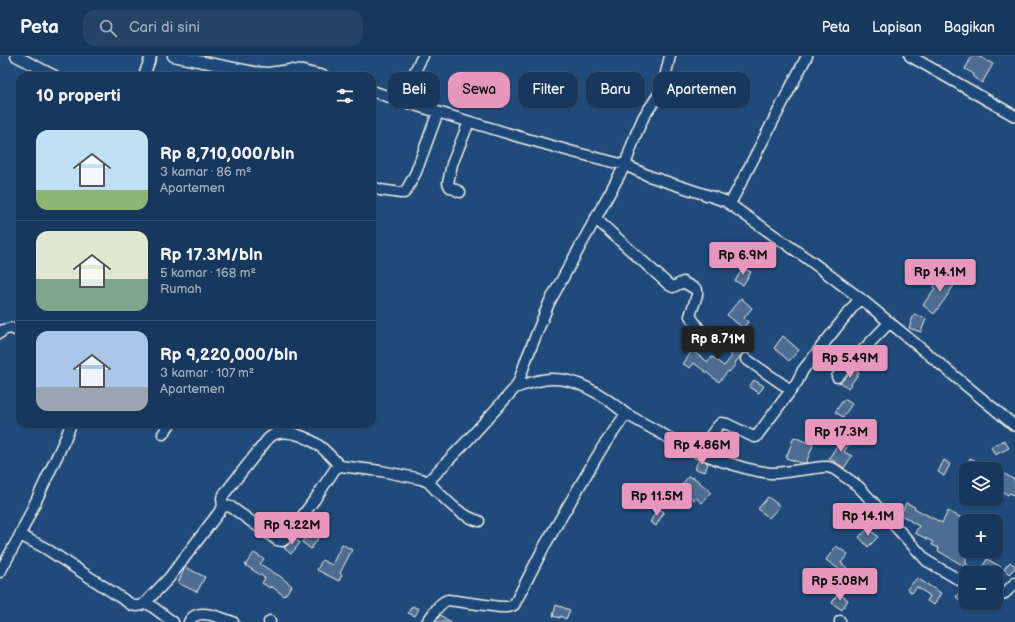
<!DOCTYPE html>
<html lang="id">
<meta charset="utf-8">
<style>
body{margin:0;font-family:"Balsamiq Sans",sans-serif;background:#244365;color:#f1f3f6;height:100vh;display:flex;flex-direction:column;font-size:15px;white-space:nowrap}
*{box-sizing:border-box;margin:0}
p{font-size:13px;color:#9eacbb}
.icon{flex:none;width:22px;height:22px;fill:none;stroke:currentColor;stroke-width:2;stroke-linecap:round;stroke-linejoin:round}
.map{position:relative;flex:1;overflow:hidden}
.panel{position:absolute;left:16px;top:16px;width:360px;height:356px;display:flex;flex-direction:column;background:#17385c;border-radius:12px;box-shadow:0 1px 3px #0004,0 0 0 1px #365272}
.panel>*{flex:none}
.banner{position:absolute;left:388px;top:16px;width:380px;height:36px;display:flex;gap:8px}
.fabs{position:absolute;left:959px;top:406px;display:grid;gap:8px}
.fabs a{display:grid;place-items:center;width:44px;height:44px;border-radius:8px;background:#17385c;box-shadow:0 1px 3px #0004,0 0 0 1px #365272;font-size:20px}
.price{position:absolute;translate:-50% -34px;padding:0 9px;border-radius:4px;background:#e797bd;color:#111;font-size:13px;line-height:26px;filter:drop-shadow(0 1px 2px #0008)}
.price::after{content:'';position:absolute;left:50%;top:24px;width:12px;height:9px;margin-left:-6px;background:inherit;clip-path:polygon(0 0,100% 0,50% 100%)}
.price.active{background:#222;color:#fff}
ul{padding:0;list-style:none}
li{display:flex;align-items:center;gap:12px;height:100px;padding:0 20px}
li+li{border-top:1px solid #365272}
li span{display:grid;place-items:center;flex:none;width:112px;height:80px;border-radius:12px;color:#555}
li>.icon{margin-inline-start:auto}
span .icon{width:48px;height:48px;fill:#fffc;stroke-width:1}
li b{font-size:17px}
h2{display:flex;justify-content:space-between;align-items:center;height:48px;padding:0 20px;font-size:17px}
.pill{padding:0 14px;border-radius:12px;background:#17385c;box-shadow:0 1px 3px #0004,0 0 0 1px #365272;font-size:14px;line-height:36px}
.pill.active{background:#e797bd;color:#111}
header{display:flex;align-items:center;gap:24px;box-sizing:border-box;height:56px;padding:0 20px;background:#17385c;border-bottom:1px solid #365272}
header strong{font-size:19px}
nav{display:flex;gap:22px;margin-inline-start:auto;font-size:14px}
.search{width:280px;height:36px;background:#244365;display:flex;align-items:center;gap:10px;box-sizing:border-box;padding:0 14px;border-radius:12px;color:#9eacbb;font-size:15px}
.map>svg:first-child{display:block}
.building{fill:#4d6e92;stroke:#f4f1e8}
.lines{fill:none;stroke-linecap:round;stroke-linejoin:round}
.minor-casing{stroke:#f4f1e8;stroke-width:13}
.minor{stroke:#1f4a7a;stroke-width:10}
</style>
<header>
<strong>Peta</strong>
<div class="search"><svg class="icon" aria-label="search" viewBox="0 0 24 24"><circle cx="10" cy="10" r="6"/><path d="M15 15l6 6"/></svg>Cari di sini</div>
<nav><a>Peta</a><a>Lapisan</a><a>Bagikan</a></nav>
</header>
<div class="map">
<svg width="1015" height="566" viewBox="0 0 1015 566">
<rect width="100%" height="100%" fill="#1f4a7a"/>
<filter id="ink" filterUnits="userSpaceOnUse"><feTurbulence type="fractalNoise" baseFrequency=".025" numOctaves="2"/><feDisplacementMap in="SourceGraphic" scale="8" xChannelSelector="R" yChannelSelector="G"/><feConvolveMatrix kernelMatrix="1 2 1 2 8 2 1 2 1" color-interpolation-filters="sRGB"/></filter>
<g filter="url(#ink)">
<path class="building" d="M972 0H978L993 8 982 27 973 21 974 18 965 13Z
M743 212 751 216 743 229 735 225Z
M943 216 957 225 947 240 934 258 923 249 935 232 934 231Z
M741 242 752 252 744 262 748 266 743 272 727 259Z
M914 258 926 263 921 276 909 272Z
M730 279 747 292 741 299 735 307 736 308 729 316 728 315 719 326 694 307 690 312 683 308 692 295 708 306 712 301 724 310 732 300 721 291Z
M783 280 799 294 789 305 774 292Z
M854 313 859 317 848 332 840 326Z
M754 324 764 330 759 337 749 331Z
M844 343 852 348 843 361 835 356Z
M844 379 851 384 844 396 852 400 844 412 829 402Z
M794 381 813 389 806 407H801L786 402Z
M1004 384 1009 392 995 399 991 391Z
M970 402 976 405 972 413H964Z
M699 403 708 407 705 416 695 413Z
M944 404 950 408 944 420 938 416Z
M1001 416 1015 424V440L1010 437 1008 439 996 431V424Z
M689 420 692 423 693 421 711 436 702 447 696 442 694 444 688 438V437L680 431Z
M663 435 670 441 660 452 653 446Z
M768 441 780 450 769 462 758 453Z
M906 447 915 451 914 452 942 467 948 455 966 464V508L980 516 987 503 1001 511 997 517H967L962 514 964 510 938 495 939 492 932 489 933 486 915 477 919 470 910 465V464L901 459Z
M658 452 664 456 656 470 650 466Z
M869 472 878 481 868 491 859 481Z
M311 475 319 481 311 493 302 486Z
M294 482 300 487 291 498 284 492 290 487Z
M342 488 352 494 340 517 342 519 339 525 317 514 322 504 332 509Z
M836 490 848 498 841 507 859 522 856 526 852 523 845 531 836 524 843 516 826 504Z
M254 497 264 503 260 508 281 521 292 530 284 540 271 530 270 532 262 527 265 522 245 509Z
M1010 506 1015 510V512L1009 518 1004 513Z
M185 511 205 521 197 536 178 527Z
M917 522 941 537 934 549 927 545 930 540 917 531 912 537 907 533Z
M961 534 966 538V541L962 546 956 541Z
M838 537 848 544 842 554 832 547Z
M556 549 570 554 566 563 560 560V562L553 560Z
M412 550 419 553 415 560 408 557Z
M440 559 451 566H435Z"/>
<g class="lines">
<g class="minor-casing">
<path id="minor" d="M16 0 55 20
M173 0 254 16 268 17 290 14 303 15 324 20
M910 0 1015 60
M144 20 151 0
M372 35 401 45 520 81 577 97 625 109 649 120 725 145 812 206 866 247 1015 370
M401 45 419 7 423 0
M372 130 380 134 401 137H404L406 135 416 116 438 56
M460 136 450 131 448 127 452 108 469 66
M730 148 807 0
M596 163 669 229 673 231 683 226 697 234V239L690 260 702 277
M0 277 3 274 11 272 20 276
M746 303 791 334
M837 321 890 266
M515 332C527 328 541 322 554 323 580 323 607 342 626 358
M163 378 170 368
M698 397 717 371 721 367 727 368 754 381H756L797 326 803 314 860 242
M428 426C443 441 458 459 479 465
M223 451 222 442 225 437 267 384C269 382 272 379 275 378 290 373 310 382 322 392 328 397 334 404 340 410
M20 479 66 381 71 368
M0 516 20 479 45 492 132 549C138 551 141 550 146 546L169 522 223 451 226 450 231 451 277 484 282 485 285 483 315 443 335 413 340 410 381 415 421 423 428 426 440 413 468 384 515 332 519 325 526 304 549 247 625 109 636 78 644 60 660 37 666 17 670 0
M996 540 1005 537 1015 527
M146 546 173 566
M840 565V566
M189 566C190 564 191 562 193 561 203 553 223 563 233 566
M269 566 270 565
M427 566C433 559 439 546 448 544L500 551H508L514 549 545 489 602 392 626 358 684 390 718 404 748 413 769 417H777L823 411H828L834 413 858 430 927 505 966 528"/>
</g>
<use href="#minor" class="minor"/>
</g>
</g>
</svg>
<div class="fabs">
<a><svg class="icon" aria-label="layers" viewBox="0 0 24 24"><path d="M12 4l9 5-9 5-9-5zM3 14l9 5 9-5"/></svg></a>
<a>+</a>
<a>−</a>
</div>
<b class="price" style="left:743px;top:220px">Rp 6.9M</b>
<b class="price" style="left:940px;top:237px">Rp 14.1M</b>
<b class="price active" style="left:718px;top:304px">Rp 8.71M</b>
<b class="price" style="left:850px;top:323px">Rp 5.49M</b>
<b class="price" style="left:841px;top:397px">Rp 17.3M</b>
<b class="price" style="left:702px;top:410px">Rp 4.86M</b>
<b class="price" style="left:657px;top:461px">Rp 11.5M</b>
<b class="price" style="left:868px;top:481px">Rp 14.1M</b>
<b class="price" style="left:292px;top:490px">Rp 9.22M</b>
<b class="price" style="left:840px;top:546px">Rp 5.08M</b>
<div class="banner">
<a class="pill">Beli</a>
<a class="pill active">Sewa</a>
<a class="pill">Filter</a>
<a class="pill">Baru</a>
<a class="pill">Apartemen</a>
</div>
<section class="panel">
<h2>10 properti<svg class="icon" aria-label="filters" viewBox="0 0 24 24"><path d="M4 7h16M4 17h16"/><circle cx="9" cy="7" r="2"/><circle cx="15" cy="17" r="2"/></svg></h2>
<ul>
<li><span style="background:linear-gradient(#bfe0f5 75%,#8fb573 0)"><svg class="icon" aria-label="home" viewBox="0 0 24 24"><path d="M3 11l9-7 9 7M6 9v11h12V9"/></svg></span><div><b>Rp 8,710,000/bln</b><p>3 kamar · 86 m²</p><p>Apartemen</p></div></li>
<li><span style="background:linear-gradient(#dfe7d0 60%,#7fa58c 0)"><svg class="icon" aria-label="home" viewBox="0 0 24 24"><path d="M3 11l9-7 9 7M6 9v11h12V9"/></svg></span><div><b>Rp 17.3M/bln</b><p>5 kamar · 168 m²</p><p>Rumah</p></div></li>
<li><span style="background:linear-gradient(#a9c7e8 70%,#9aa5b1 0)"><svg class="icon" aria-label="home" viewBox="0 0 24 24"><path d="M3 11l9-7 9 7M6 9v11h12V9"/></svg></span><div><b>Rp 9,220,000/bln</b><p>3 kamar · 107 m²</p><p>Apartemen</p></div></li>
</ul>
</section>
</div>
